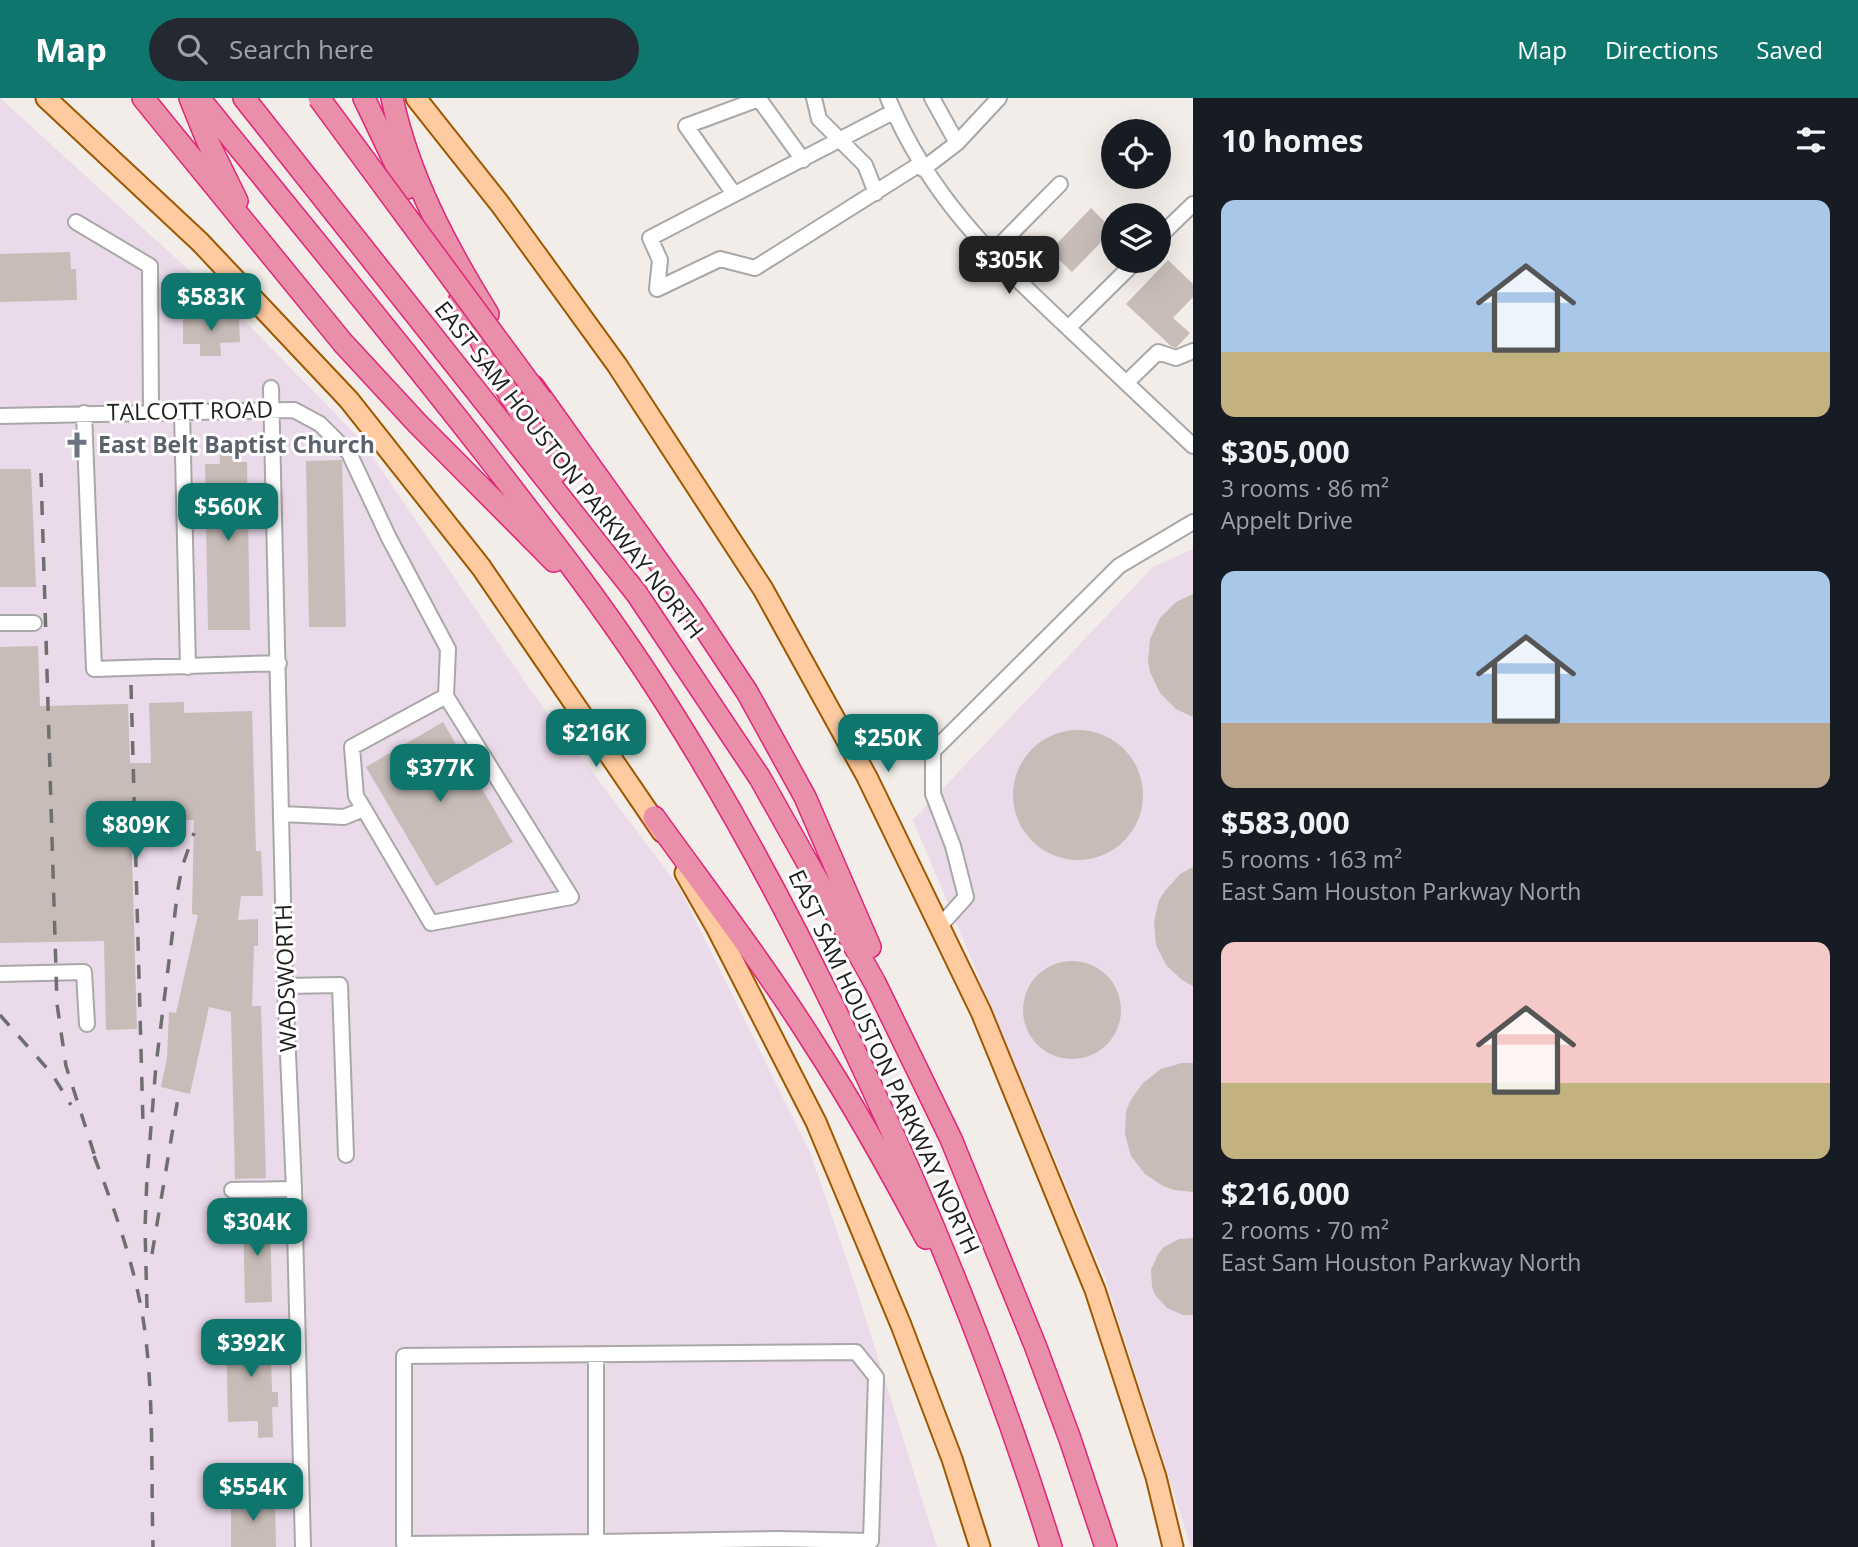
<!DOCTYPE html>
<meta charset="utf-8">
<style>
body{margin:0;font-family:"Open Sans",sans-serif;background:#242831;color:#f1f3f6;height:100vh;display:flex;flex-direction:column;font-size:26px;white-space:nowrap}
*{box-sizing:border-box;margin:0}
p{font-size:23px;color:#9ea1a6}
.icon{flex:none;width:38px;height:38px;fill:none;stroke:currentColor;stroke-width:2;stroke-linecap:round;stroke-linejoin:round}
.map{position:relative;flex:1;overflow:hidden}
.details{display:flex;flex-direction:column;background:#171b24;width:665px}
.details>*{flex:none}
.fabs{position:absolute;left:1101px;top:21px;display:grid;gap:14px}
.fabs a{display:grid;place-items:center;width:70px;height:70px;border-radius:50%;background:#171b24;box-shadow:0 7px 28px #0002;font-size:35px}
.price{position:absolute;translate:-50% -60px;padding:0 16px;border-radius:14px;background:#0f766e;color:#fff;font-size:23px;line-height:46px;filter:drop-shadow(0 2px 4px #0008)}
.price::after{content:'';position:absolute;left:50%;top:42px;width:21px;height:16px;margin-left:-10px;background:inherit;clip-path:polygon(0 0,100% 0,50% 100%)}
.price.selected{background:#222;color:#fff}
ul{padding:0;list-style:none}
li{display:grid;align-content:center;gap:14px;height:371px;padding:0 28px}
li span{display:grid;place-items:center;height:217px;border-radius:14px;color:#555}
li>.icon{margin-inline-start:auto}
span .icon{width:126px;height:126px;fill:#fffc;stroke-width:1}
li b{font-size:30px}
h2{display:flex;justify-content:space-between;align-items:center;height:84px;padding:0 28px;font-size:30px}
header{display:flex;align-items:center;gap:42px;box-sizing:border-box;height:98px;padding:0 35px;background:#0f766e;color:#fff}
header strong{font-size:33px}
nav{display:flex;gap:38px;margin-inline-start:auto;font-size:24px}
.search{width:490px;height:63px;background:#242831;display:flex;align-items:center;gap:18px;box-sizing:border-box;padding:0 24px;border-radius:38px;color:#9ea1a6;font-size:26px}
main{display:flex;flex:1;min-height:0}
.map>svg:first-child{display:block}
.industrial{fill:#ebdae9}
.building{fill:#c7bcb7}
.lines{fill:none;stroke-linecap:round;stroke-linejoin:round}
.minor-casing{stroke:#a8a8a8;stroke-width:18}
.major-casing{stroke:#9e5800;stroke-width:23}
.highway-casing{stroke:#e02579;stroke-width:24}
.minor{stroke:#fff;stroke-width:14}
.major{stroke:#fecba0;stroke-width:19}
.highway{stroke:#ea8faa;stroke-width:21}
.rail{stroke:#6f6f6f;stroke-width:3.5;stroke-dasharray:14 14;stroke-linecap:butt}
.highway-bridge-casing{stroke:#e02579;stroke-width:24;stroke-linecap:butt}
.highway-bridge{stroke:#ea8faa;stroke-width:21}
.labels{text-anchor:middle;stroke-width:6;stroke-linejoin:round;paint-order:stroke}
.street-label{font-size:23px;fill:#212121;stroke:#fff}
.worship-label{font-size:23px;font-weight:bold;fill:#5b616d;stroke:#fff;text-anchor:start}
</style>
<header>
<strong>Map</strong>
<div class="search"><svg class="icon" aria-label="search" viewBox="0 0 24 24"><circle cx="10" cy="10" r="6"/><path d="M15 15l6 6"/></svg>Search here</div>
<nav><a>Map</a><a>Directions</a><a>Saved</a></nav>
</header>
<main>
<div class="map">
<svg width="1193" height="1449" viewBox="0 0 1193 1449">
<rect width="100%" height="100%" fill="#f2ede8"/>
<path class="industrial" d="M0 0 247 225 362 343 529 590 679 789 810 1054 854 1183 937 1449H0Z
M1193 451V1449H1191L1105 1180 913 722 1153 469Z"/>
<path class="building" d="M1091 110 1113 132 1072 174 1050 153Z
M70 154 71 171H76L77 202 0 204V156Z
M1168 162 1193 186V199L1173 220 1190 235 1176 250 1171 248 1126 206Z
M239 219 240 244 220 245 221 258H200V246H183V220Z
M219 344H233L234 364H247L250 532H208L205 366H220Z
M342 362 346 529H309L306 363Z
M0 371H31L36 489H0Z
M1193 496V619L1176 611 1160 595 1150 574 1148 563 1150 541 1160 520 1176 504Z
M38 548 40 608 128 606 130 665H151L149 605 184 604V615L252 613 256 753H261L263 798H241L238 822 258 821V848H254L252 908H261L266 1080 235 1081 231 914 209 909 190 996 161 989 167 960 169 914 176 915 198 817 192 816 194 722 131 724 137 931 106 932 104 843 0 845V549Z
M443 624 513 744 436 788 366 669Z
M1013 697a65 65 0 1 1 130 0a65 65 0 1 1-130 0Z
M1193 769V888L1182 882 1166 867 1156 847 1154 824 1159 802 1165 793 1180 776Z
M1023 912a49 49 0 1 1 98 0a49 49 0 1 1-98 0Z
M1182 965H1193V1094L1174 1092 1163 1088 1145 1076 1131 1058 1125 1036 1126 1014 1130 1003 1143 985 1161 971Z
M243 1116H270L272 1204 245 1205Z
M1193 1140V1217H1183L1167 1210 1155 1197 1152 1189 1151 1172 1158 1156 1164 1149 1179 1141Z
M257 1225H270L272 1294H278V1309H272L273 1339 258 1340V1323L228 1324 226 1235 257 1234Z
M275 1401 276 1449H231V1402Z"/>
<g class="lines">
<g class="minor-casing">
<path id="minor" d="M814 0 819 21 865 67 876 95
M888 0C929 98 990 156 1066 228 1108 268 1151 308 1193 348
M893 14 650 140 660 162 657 191 720 161 755 170 920 66
M957 45 999 0
M923 71 957 45 932 0
M734 96 686 28 759 1 803 62
M76 124 150 168 151 314
M1158 140 1193 106
M991 156 1060 86
M1068 230 1136 163
M1126 285 1158 254 1176 260 1193 253
M271 290 285 888 294 1091 303 1449
M182 314 188 569
M84 315 94 571 279 565
M0 318 294 312 320 326 349 355 389 440 448 551 446 598
M0 525H34
M282 716 344 719 364 711 431 825 571 799 446 598 352 649 356 698 364 711
M939 829 966 799 953 748 933 696V653L1119 468 1193 424
M0 876 84 874 87 926
M285 888 340 887 346 1057
M232 1092 294 1091
M596 1257V1444L778 1441 871 1443 876 1279 856 1254 404 1258V1446L596 1444V1449"/>
</g>
<g class="major-casing">
<path id="major" d="M46 0 200 144 349 302 481 469 662 734
M416 0 500 106 617 267 763 491 867 679 981 914 1095 1192 1156 1379 1173 1449
M685 775 716 829 816 1024 901 1227 952 1361 980 1449"/>
</g>
<g class="highway-casing">
<path id="highway" d="M143 0 343 245 417 325 554 463
M190 0 207 42 237 103
M199 0C295 119 393 237 487 358 541 428 595 497 644 571 730 701 802 839 868 981 939 1134 1001 1288 1051 1449
M244 0 637 496 760 680 875 885 951 1041 1035 1247 1070 1341 1106 1449
M364 0 407 90
M392 0C409 79 446 148 488 216
M460 201 499 279 557 374
M533 288 690 508 747 594 805 699 870 849
M654 719C708 794 765 868 814 946 855 1009 891 1074 926 1140"/>
</g>
<use href="#minor" class="minor"/>
<use href="#major" class="major"/>
<use href="#highway" class="highway"/>
<path class="rail" d="M41 375 57 906 66 968 98 1068
M131 587 143 1025
M0 917 52 976 71 1007
M94 1058C116 1115 137 1174 145 1234 154 1305 151 1378 153 1449
M152 1156 179 994
M147 1210 145 1130 147 1079 156 967 178 791 182 769 194 735"/>
<g class="highway-bridge-casing">
<path id="highway-bridge" d="M319 0 541 301"/>
</g>
<use href="#highway-bridge" class="highway-bridge"/>
</g>
<defs>
<g id="church-bare" transform="scale(2.1)"><path d="M-1.2-6h2.4v3.5h3.3v2.4h-3.3V6h-2.4V-.1h-3.3v-2.4h3.3Z" fill="#6b7280" stroke="#fff" stroke-width="2.5" paint-order="stroke"/></g>
</defs>
<g fill-rule="evenodd">
<use href="#church-bare" x="77" y="347"/>
</g>
<g class="labels">
<g class="street-label">
<text transform="translate(190 313) rotate(-1)" y="8">TALCOTT ROAD</text>
<text transform="translate(569 372) rotate(52)" y="8">EAST SAM HOUSTON PARKWAY NORTH</text>
<text transform="translate(286 880) rotate(-92)" y="8">WADSWORTH</text>
<text transform="translate(884 964) rotate(65)" y="8">EAST SAM HOUSTON PARKWAY NORTH</text>
</g>
<g class="worship-label">
<text x="98" y="355">East Belt Baptist Church</text>
</g>
</g>
</svg>
<div class="fabs">
<a><svg class="icon" aria-label="locate" viewBox="0 0 24 24"><circle cx="12" cy="12" r="6"/><path d="M12 2v4M12 18v4M2 12h4M18 12h4"/></svg></a>
<a><svg class="icon" aria-label="layers" viewBox="0 0 24 24"><path d="M12 4l9 5-9 5-9-5zM3 14l9 5 9-5"/></svg></a>
</div>
<b class="price selected" style="left:1009px;top:198px">$305K</b>
<b class="price" style="left:211px;top:235px">$583K</b>
<b class="price" style="left:228px;top:445px">$560K</b>
<b class="price" style="left:596px;top:671px">$216K</b>
<b class="price" style="left:888px;top:676px">$250K</b>
<b class="price" style="left:440px;top:706px">$377K</b>
<b class="price" style="left:136px;top:763px">$809K</b>
<b class="price" style="left:257px;top:1160px">$304K</b>
<b class="price" style="left:251px;top:1281px">$392K</b>
<b class="price" style="left:253px;top:1425px">$554K</b>
</div>
<section class="details">
<h2>10 homes<svg class="icon" aria-label="filters" viewBox="0 0 24 24"><path d="M4 7h16M4 17h16"/><circle cx="9" cy="7" r="2"/><circle cx="15" cy="17" r="2"/></svg></h2>
<ul>
<li><span style="background:linear-gradient(#a9c7e8 70%,#c2b280 0)"><svg class="icon" aria-label="home" viewBox="0 0 24 24"><path d="M3 11l9-7 9 7M6 9v11h12V9"/></svg></span><div><b>$305,000</b><p>3 rooms · 86 m²</p><p>Appelt Drive</p></div></li>
<li><span style="background:linear-gradient(#a9c7e8 70%,#b9a48a 0)"><svg class="icon" aria-label="home" viewBox="0 0 24 24"><path d="M3 11l9-7 9 7M6 9v11h12V9"/></svg></span><div><b>$583,000</b><p>5 rooms · 163 m²</p><p>East Sam Houston Parkway North</p></div></li>
<li><span style="background:linear-gradient(#f6c9c9 65%,#c2b280 0)"><svg class="icon" aria-label="home" viewBox="0 0 24 24"><path d="M3 11l9-7 9 7M6 9v11h12V9"/></svg></span><div><b>$216,000</b><p>2 rooms · 70 m²</p><p>East Sam Houston Parkway North</p></div></li>
</ul>
</section>
</main>
